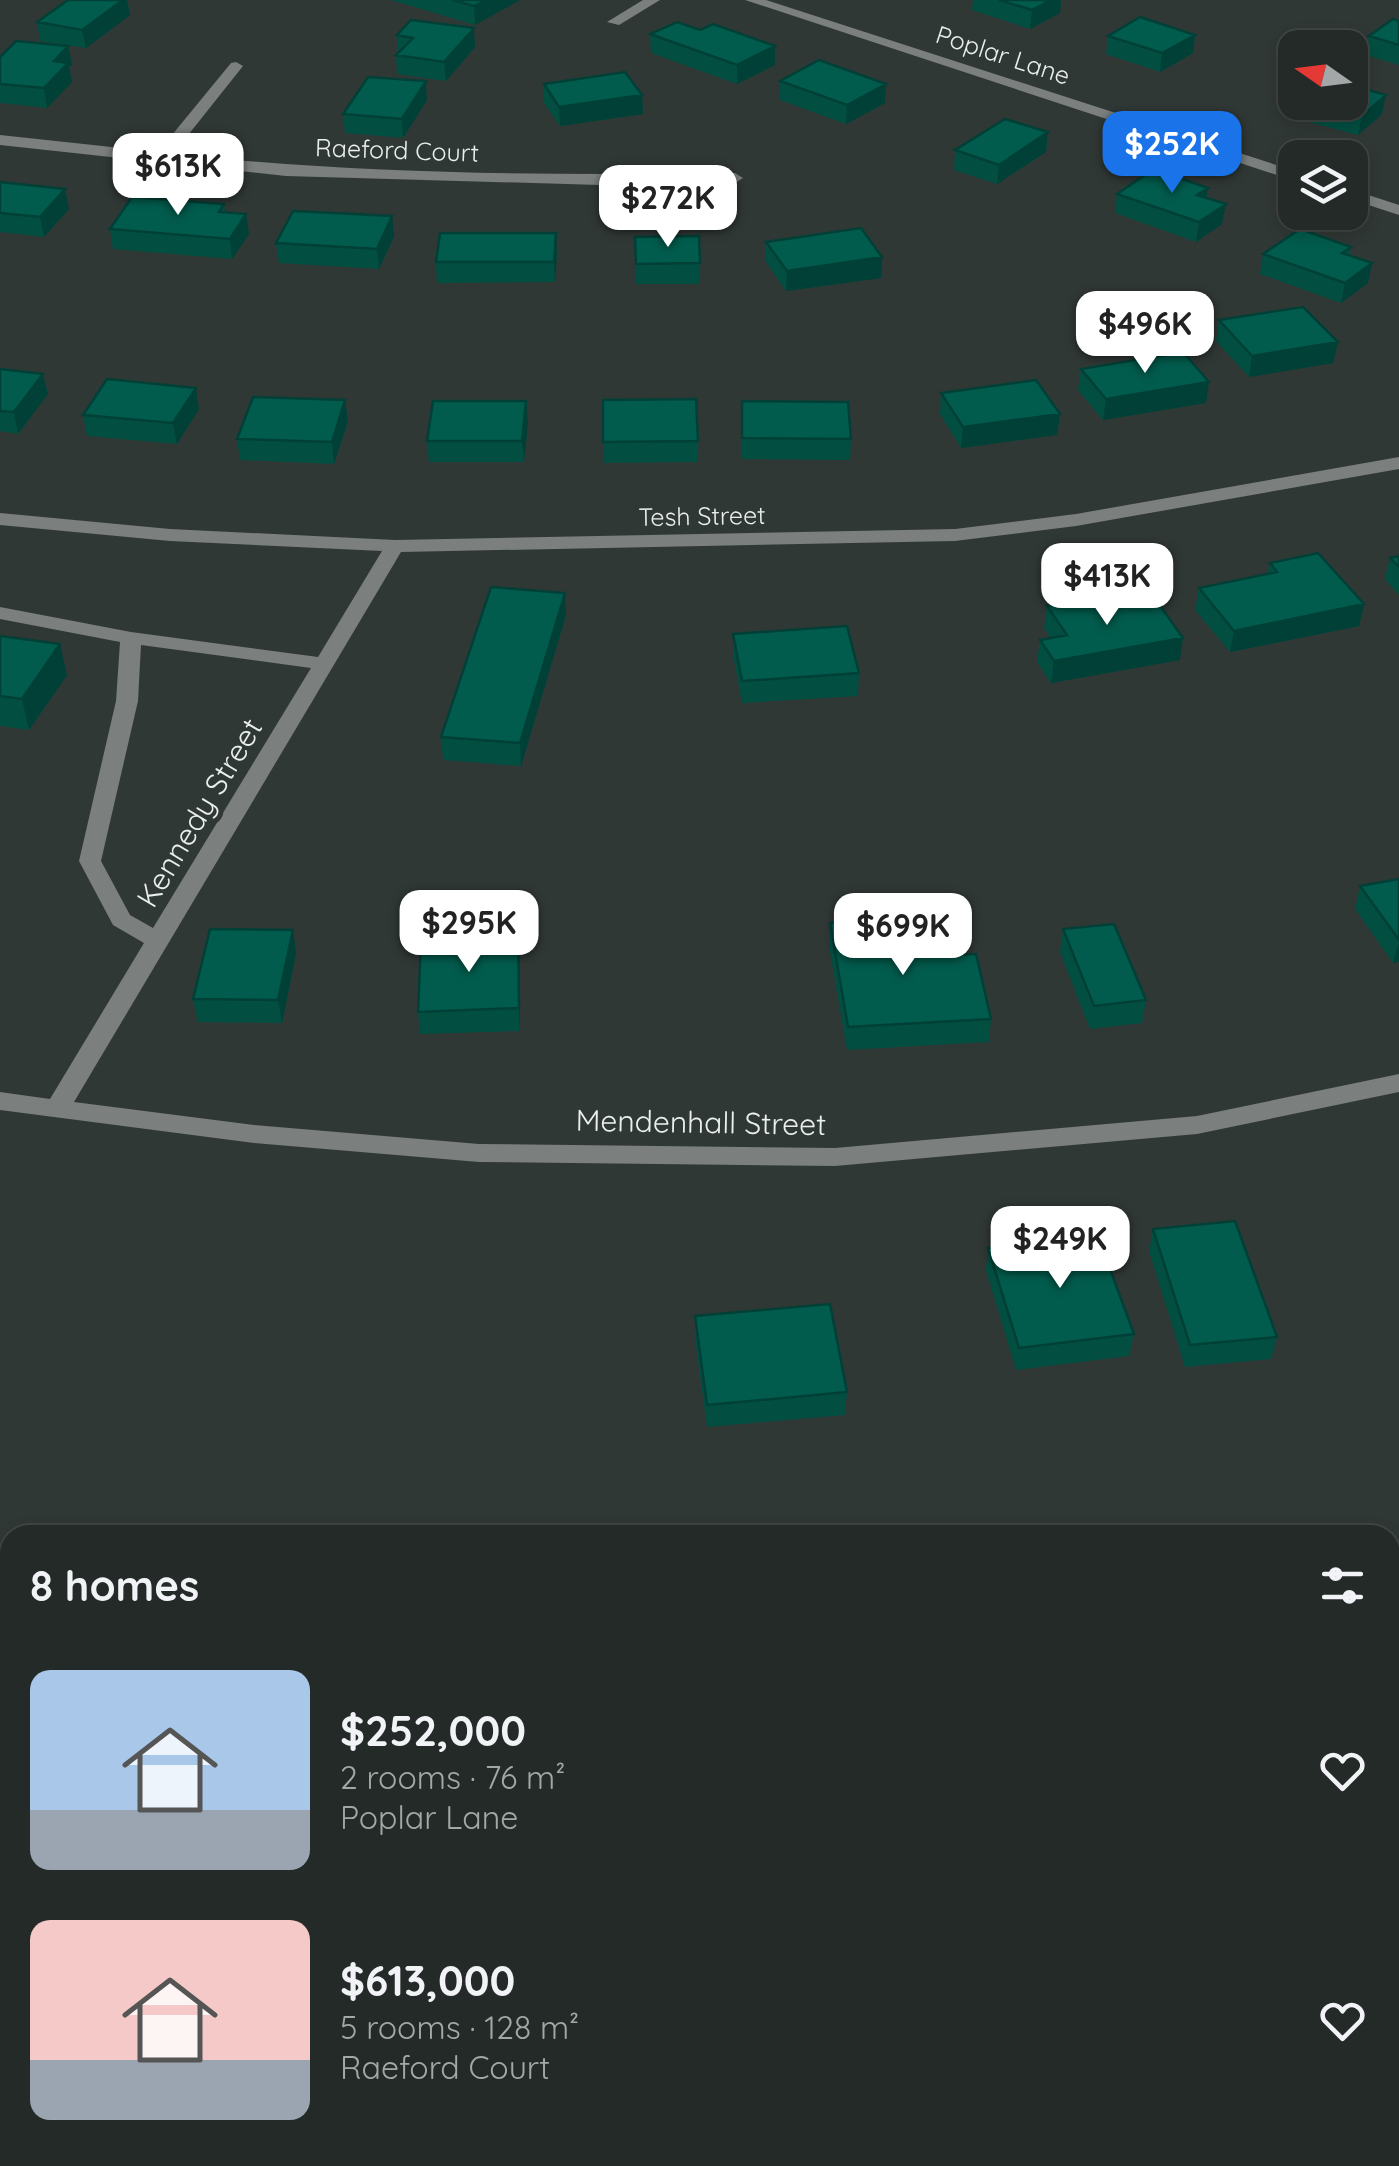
<!DOCTYPE html>
<meta charset="utf-8">
<style>
body{margin:0;font-family:Quicksand,sans-serif;background:#2c3230;color:#f1f3f6;height:100vh;display:flex;flex-direction:column;font-size:38px;white-space:nowrap}
*{box-sizing:border-box;margin:0}
p{font-size:32px;color:#a3a7a8}
.icon{flex:none;width:55px;height:55px;fill:none;stroke:currentColor;stroke-width:2;stroke-linecap:round;stroke-linejoin:round}
.map{position:relative;flex:1;overflow:hidden}
.details{position:absolute;left:0px;top:1525px;width:1400px;height:642px;display:flex;flex-direction:column;background:#242a28;border-radius:30px 30px 0 0;box-shadow:0 5px 15px #0003,0 0 0 2px #414645}
.details>*{flex:none}
.needle{width:65px;rotate:284deg}
.tools{position:absolute;left:1278px;top:30px;display:grid;gap:20px}
.tools a{display:grid;place-items:center;width:90px;height:90px;border-radius:20px;background:#242a28;box-shadow:0 5px 15px #0003,0 0 0 2px #414645;font-size:50px}
.price{position:absolute;translate:-50% -85px;padding:0 22px;border-radius:20px;background:#fff;color:#222;font-size:32px;line-height:65px;filter:drop-shadow(0 2px 5px #0008)}
.price::after{content:'';position:absolute;left:50%;top:60px;width:30px;height:22px;margin-left:-15px;background:inherit;clip-path:polygon(0 0,100% 0,50% 100%)}
.price.active{background:#1a73e8;color:#fff}
ul{padding:0;list-style:none}
li{display:flex;align-items:center;gap:30px;height:250px;padding:0 30px}
li span{display:grid;place-items:center;flex:none;width:280px;height:200px;border-radius:20px;color:#555}
li>.icon{margin-inline-start:auto}
span .icon{width:120px;height:120px;fill:#fffc;stroke-width:1}
li b{font-size:42px}
h2{display:flex;justify-content:space-between;align-items:center;height:120px;padding:0 30px;font-size:42px}
.map>svg:first-child{display:block}
.lines{fill:none;stroke-linecap:round;stroke-linejoin:round}
.minor{fill:#7b7f7e;fill-rule:evenodd}
.wall{fill:#024f42}
.shaded-wall{fill:#014036}
.building{fill:#025c4d;stroke:#014036;stroke-width:2.5}
.labels{text-anchor:middle;stroke-width:10;stroke-linejoin:round;paint-order:stroke}
.far-street-label{font-size:25px;fill:#eaefee;stroke:#303836}
.street-label{font-size:30px;fill:#eaefee;stroke:#303836}
</style>
<div class="map">
<svg width="1399" height="2166" viewBox="0 0 1399 2166">
<rect width="100%" height="100%" fill="#303836"/>
<g class="lines">
<path class="minor" d="M643 0H660L619 25 607 22Z
M745 0H766L1295 171V181Z
M236 62 243 66 173 154C360 174 548 176 735 173L743 178 735 183 600 185 286 176 0 145V135L158 152 231 63Z
M1350 189 1399 205V215L1350 199Z
M1399 457V469L1076 526 955 541 401 552 74 1102 254 1125 479 1144 835 1148 1197 1116 1399 1074V1092L1197 1134 835 1166 479 1162 254 1143 0 1110V1092L50 1099 144 943 113 925 79 861 116 701 120 642 0 619V607L131 632 318 657 382 551 170 541 0 525V513L170 529 395 540 955 529 1076 514ZM141 645 311 668 153 928 130 915 101 861 138 701Z
M0 1957 10 1958V1990L0 1989Z
M104 2158H144L141 2166H100Z
M492 2158H529L526 2166H488Z
M1015 2158H1059L1063 2166H1018Z"/>
</g>
<path class="wall" d="M68 0H127L130 15 86 48 40 41 37 22Z
M391 0H520L475 25Z
M973 0H1061L1060 13 1030 29 972 10Z
M1399 21V65L1365 55 1369 36Z
M700 30 775 46V65L737 84 651 53 650 34Z
M397 35 475 47 446 81 397 74 396 55 398 53Z
M1195 35 1193 53 1160 72 1106 54 1108 36Z
M68 46 72 65 69 68 72 82 47 108 0 103V57Z
M780 81 885 103 846 124 780 100Z
M544 84 642 95 643 114 560 126 544 103Z
M1295 87V102H1350L1382 114 1358 135 1282 115 1285 96Z
M427 100 403 138 345 133 343 114Z
M1048 132 1046 152 997 184 954 170 955 150Z
M0 182 69 209 44 237 0 232Z
M1208 188 1207 198 1222 224 1196 242 1115 213 1117 194Z
M224 204 225 212 249 234 232 259 113 249 110 229Z
M392 216 394 236 379 269 279 263 276 243Z
M635 237 700 263V284H636Z
M766 242 882 257 881 278 786 291 766 262Z
M1351 247 1349 255 1368 283 1341 303 1260 274 1263 254Z
M557 253 555 282 437 283 436 262Z
M1219 320 1338 342 1333 363 1249 377 1216 341Z
M0 369 48 394 18 434 0 431Z
M1081 369 1206 403 1103 420 1078 390Z
M941 393 1060 414 1057 435 961 448 940 414Z
M345 400 348 421 334 464 240 460 237 439Z
M603 400 698 441V462L604 463Z
M526 401 528 422 524 462H429L427 441Z
M742 401 851 439 850 460 742 459Z
M199 409 177 444 87 436 83 415Z
M1399 556V595L1385 579 1390 558Z
M1270 563 1364 604 1359 626 1230 652 1195 610 1199 588 1267 574Z
M1047 606 1102 610 1180 660 1051 683 1037 662 1040 640 1051 638 1044 628Z
M566 615 521 766 443 760 441 737Z
M733 634 859 673 858 696 742 703 733 655Z
M0 636 67 675 29 730 0 726Z
M1399 879V962L1393 963 1355 909 1360 886Z
M830 923 916 957 991 1019 989 1042 847 1050 829 946Z
M1063 929 1146 1000 1142 1023 1090 1029 1060 952Z
M518 939 520 1031 420 1034 418 1012Z
M296 953 282 1023 198 1022 193 999Z
M1153 1229 1277 1337 1271 1359 1185 1367 1149 1251Z
M988 1248 1134 1334 1129 1356 1016 1370 986 1270Z
M695 1316 847 1392 845 1415 707 1427 695 1338Z"/>
<path class="shaded-wall" d="M123 0H127L130 15 86 48 82 30Z
M486 0H520L475 25 474 6Z
M1051 0H1061L1060 13 1030 29 1032 10Z
M474 28 475 47 446 81 444 62Z
M1195 35 1193 53 1160 72 1162 53Z
M68 46 72 65 69 67 72 82 47 108 44 88 54 61Z
M775 46V65L737 84V65Z
M426 81 427 100 403 138 402 119Z
M886 84 885 103 846 124 847 105Z
M642 95 643 114 560 126 559 107Z
M1386 95 1382 114 1358 135 1362 116Z
M1048 132 1046 152 997 184 999 165Z
M1208 188 1205 207 1197 195Z
M65 189 69 209 44 237 40 217Z
M1226 204 1222 224 1196 242 1199 222Z
M246 214 249 234 232 259 230 239Z
M392 216 394 236 379 269 377 249Z
M556 233 557 253 555 282 554 262Z
M882 257 881 278 786 291 787 271Z
M1372 263 1368 283 1341 303 1345 283Z
M1338 342 1333 363 1249 377 1252 356Z
M43 374 48 394 18 434 14 412Z
M1209 382 1206 403 1103 420 1106 399Z
M196 388 199 409 177 444 173 423Z
M345 400 348 421 334 464 332 442Z
M526 401 528 422 524 462 522 441Z
M1060 414 1057 435 961 448 963 427Z
M565 593 566 615 521 766 520 743Z
M1364 604 1359 626 1230 652 1234 631Z
M1183 638 1180 660 1051 683 1054 661Z
M60 644 67 675 29 730 22 699Z
M293 930 296 953 282 1023 278 1000Z
M518 939 520 962V1031L519 1008Z
M1399 942V962L1393 963Z"/>
<path class="building" d="M68 0H123L82 30 37 22Z
M452 0H486L474 6Z
M999 0H1051L1032 10Z
M1140 17 1195 35 1162 53 1108 36Z
M1393 19 1399 21V45L1369 36Z
M411 20 474 28 444 62 396 55 413 38 397 35Z
M677 22 700 30 713 24 775 46 737 65 650 34Z
M16 41 68 46 54 61 68 63 44 88 0 84V57Z
M819 60 886 84 847 105 780 81Z
M625 72 642 95 559 107 544 84Z
M368 77 426 81 402 119 343 114Z
M1350 85 1386 95 1362 116 1311 102H1350Z
M1295 87V98L1285 96Z
M1005 119 1048 132 999 165 955 150Z
M1154 169 1208 188 1197 195 1226 204 1199 222 1117 194Z
M0 182 65 189 40 217 0 213Z
M132 197 224 204 219 212 246 214 230 239 110 229Z
M293 211 392 216 377 249 276 243Z
M861 228 882 257 787 271 766 242Z
M1300 229 1351 247 1342 253 1372 263 1345 283 1263 254Z
M440 233H556L554 262H436Z
M699 236 700 263 636 264 635 237Z
M1303 307 1338 342 1252 356 1219 320Z
M1183 352 1209 382 1106 399 1081 369Z
M0 369 43 374 14 412 0 411Z
M107 379 196 388 173 423 83 415Z
M1036 380 1060 414 963 427 941 393Z
M253 397 345 400 332 442 237 439Z
M696 399 698 441 603 442V400Z
M433 401H526L522 441H427Z
M742 401 848 402 851 439 742 438Z
M1318 553 1364 604 1234 631 1199 588 1277 572 1270 563Z
M1399 556V567L1390 558Z
M491 587 565 593 520 743 441 737Z
M1093 598 1102 610 1156 600 1183 638 1054 661 1040 640 1067 635 1047 606Z
M847 626 859 673 742 681 733 634Z
M0 636 60 644 22 699 0 696Z
M1399 879V940L1360 886Z
M908 918 916 957 976 954 991 1019 848 1027 830 923Z
M1114 924 1146 1000 1094 1006 1063 929Z
M210 929 293 930 278 1000 193 999Z
M518 939 519 1008 418 1012 421 942Z
M1235 1221 1277 1337 1190 1345 1153 1229Z
M1097 1234 1134 1334 1019 1348 988 1248Z
M830 1304 847 1392 707 1405 695 1316Z"/>
<g class="labels">
<g class="far-street-label">
<text transform="translate(1003 55) rotate(18)" y="9">Poplar Lane</text>
<text transform="translate(397 150) rotate(2)" y="9">Raeford Court</text>
<text transform="translate(702 516) rotate(-1)" y="9">Tesh Street</text>
</g>
<g class="street-label">
<text transform="translate(200 813) rotate(-59)" y="10">Kennedy Street</text>
<text transform="translate(701 1123) rotate(1)" y="10">Mendenhall Street</text>
</g>
</g>
</svg>
<div class="tools">
<a><svg class="needle" viewBox="-14 -14 28 28"><path d="M0-13l5 13h-10z" fill="#e53935"/><path d="M0 13l5-13h-10z" fill="#a3a7a8"/></svg></a>
<a><svg class="icon" aria-label="layers" viewBox="0 0 24 24"><path d="M12 4l9 5-9 5-9-5zM3 14l9 5 9-5"/></svg></a>
</div>
<b class="price active" style="left:1172px;top:196px">$252K</b>
<b class="price" style="left:178px;top:218px">$613K</b>
<b class="price" style="left:668px;top:250px">$272K</b>
<b class="price" style="left:1145px;top:376px">$496K</b>
<b class="price" style="left:1107px;top:628px">$413K</b>
<b class="price" style="left:469px;top:975px">$295K</b>
<b class="price" style="left:903px;top:978px">$699K</b>
<b class="price" style="left:1060px;top:1291px">$249K</b>
<section class="details">
<h2>8 homes<svg class="icon" aria-label="filters" viewBox="0 0 24 24"><path d="M4 7h16M4 17h16"/><circle cx="9" cy="7" r="2"/><circle cx="15" cy="17" r="2"/></svg></h2>
<ul>
<li><span style="background:linear-gradient(#a9c7e8 70%,#9aa5b1 0)"><svg class="icon" aria-label="home" viewBox="0 0 24 24"><path d="M3 11l9-7 9 7M6 9v11h12V9"/></svg></span><div><b>$252,000</b><p>2 rooms · 76 m²</p><p>Poplar Lane</p></div><svg class="icon" aria-label="heart" viewBox="0 0 24 24"><path d="M12 20l-8-8c-3-5 5-10 8-4 3-6 11-1 8 4z"/></svg></li>
<li><span style="background:linear-gradient(#f6c9c9 70%,#9aa5b1 0)"><svg class="icon" aria-label="home" viewBox="0 0 24 24"><path d="M3 11l9-7 9 7M6 9v11h12V9"/></svg></span><div><b>$613,000</b><p>5 rooms · 128 m²</p><p>Raeford Court</p></div><svg class="icon" aria-label="heart" viewBox="0 0 24 24"><path d="M12 20l-8-8c-3-5 5-10 8-4 3-6 11-1 8 4z"/></svg></li>
</ul>
</section>
</div>
